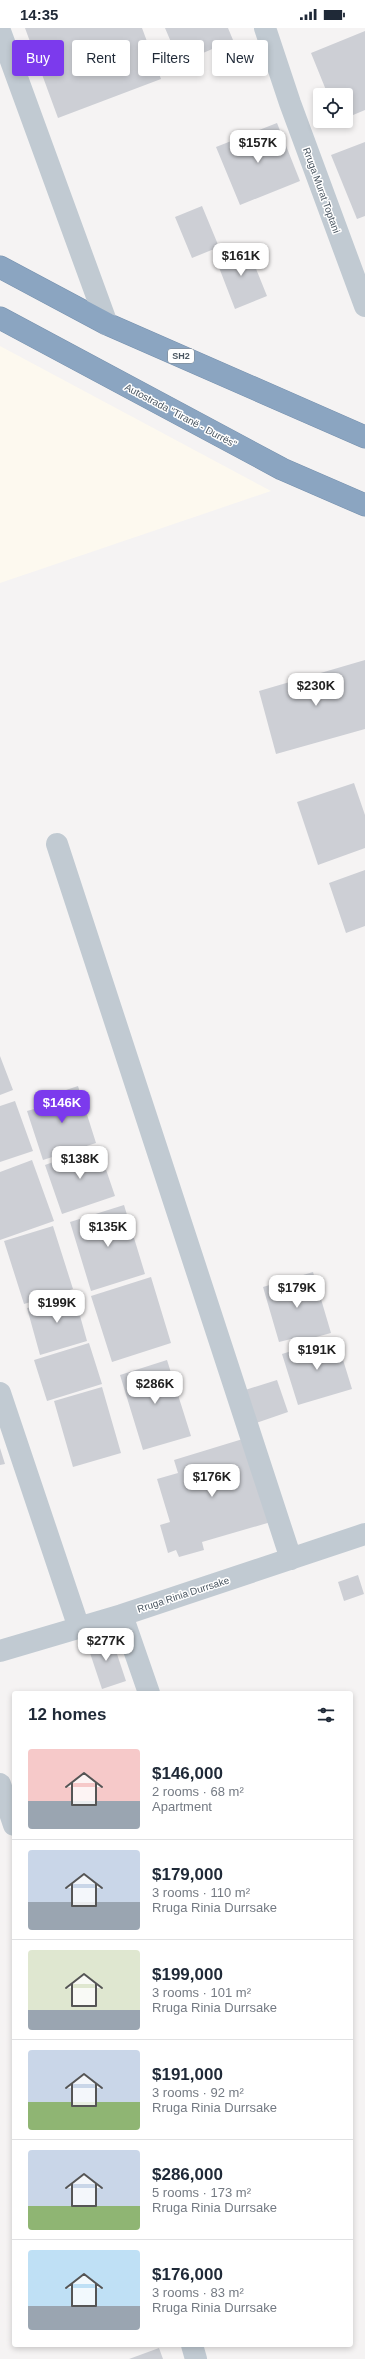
<!DOCTYPE html>
<meta charset="utf-8">
<style>
body{margin:0;font-family:Helvetica,sans-serif;background:#f2f2f3;color:#1f2937;height:100vh;display:flex;flex-direction:column;font-size:15px;white-space:nowrap}
*{box-sizing:border-box;margin:0}
p{font-size:13px;color:#747a83}
.icon{flex:none;width:22px;height:22px;fill:none;stroke:currentColor;stroke-width:2;stroke-linecap:round;stroke-linejoin:round}
.map{position:relative;flex:1;overflow:hidden}
.drawer{position:absolute;left:12px;top:1663px;width:341px;height:656px;display:flex;flex-direction:column;background:#fff;border-radius:4px;box-shadow:0 2px 6px #0003}
.drawer>*{flex:none}
.guide{position:absolute;left:12px;top:12px;width:341px;height:36px;display:flex;gap:8px}
.controls{position:absolute;left:313px;top:60px;display:grid;gap:8px}
.controls a{display:grid;place-items:center;width:40px;height:40px;border-radius:4px;background:#fff;box-shadow:0 2px 6px #0003;font-size:20px}
.price{position:absolute;translate:-50% -34px;padding:0 9px;border-radius:8px;background:#fff;color:#222;font-size:13px;line-height:26px;filter:drop-shadow(0 1px 2px #0008)}
.price::after{content:'';position:absolute;left:50%;top:24px;width:12px;height:9px;margin-left:-6px;background:inherit;clip-path:polygon(0 0,100% 0,50% 100%)}
.price.on{background:#7c3aed;color:#fff}
ul{padding:0;list-style:none}
li{display:flex;align-items:center;gap:12px;height:100px;padding:0 16px}
li+li{border-top:1px solid #e0e1e3}
li span{display:grid;place-items:center;flex:none;width:112px;height:80px;border-radius:4px;color:#555}
li>.icon{margin-inline-start:auto}
span .icon{width:48px;height:48px;fill:#fffc;stroke-width:1}
li b{font-size:17px}
h2{display:flex;justify-content:space-between;align-items:center;height:48px;padding:0 16px;font-size:17px}
.tag{padding:0 14px;border-radius:4px;background:#fff;box-shadow:0 2px 6px #0003;font-size:14px;line-height:36px}
.tag.on{background:#7c3aed;color:#fff}
.status{display:flex;justify-content:space-between;align-items:center;height:28px;padding:0 20px;background:#fff;direction:ltr}
.status svg{height:11px;fill:currentColor}
.map>svg:first-child{display:block}
.commercial{fill:#fdf9ef}
.building{fill:#cdcfd5}
.lines{fill:none;stroke-linecap:round;stroke-linejoin:round}
.highway-casing{stroke:#7690ad;stroke-width:23}
.minor{stroke:#c1cad2;stroke-width:22}
.highway{stroke:#8ba5c1;stroke-width:22}
.labels{text-anchor:middle;stroke-width:3;stroke-linejoin:round;paint-order:stroke}
.shield{fill:#fff;stroke:#808990;stroke-width:1}
.shield-label{font-size:9px;font-weight:bold;fill:#4a5661}
.street-label{font-size:10px;fill:#4a5661;stroke:#fff}
</style>
<div class="status"><b>14:35</b><svg viewBox="0 0 49 12"><path d="M0 12V9h3v3zM5 12V6h3v6zM10 12V3h3v9zM15 12V0h3v12zM26 1h20v11H26zM47 4h2v5h-2z"/></svg></div>
<div class="map">
<svg width="365" height="2331" viewBox="0 0 365 2331">
<rect width="100%" height="100%" fill="#f5f3f3"/>
<path class="commercial" d="M0 318 271 463 0 555Z"/>
<path class="building" d="M25 0H142L161 51 58 90Z
M165 0H228L233 12 180 35Z
M365 3V82L346 90V67H328L311 25Z
M277 95 300 153 240 177 216 119Z
M365 114V188L357 191 331 127Z
M202 178 219 219 192 230 175 189Z
M246 216 267 268 235 281 215 229Z
M365 632V701L276 726 259 663Z
M354 755 365 787V820L318 837 297 774Z
M365 842V898L346 905 329 855Z
M0 1028 13 1062 0 1067Z
M78 1058 96 1115 43 1132 27 1083 48 1077V1068Z
M15 1073 33 1123 0 1134V1078Z
M98 1118 115 1168 62 1186 45 1137Z
M32 1132 54 1193 0 1212V1144Z
M124 1177 145 1246 91 1263 70 1194Z
M53 1198 73 1261 24 1276 4 1213Z
M313 1244 331 1305 294 1315 291 1311 279 1314 263 1259Z
M151 1249 171 1315 112 1334 91 1268Z
M74 1266 87 1313 40 1327 27 1280Z
M336 1309 352 1361 298 1377 282 1326Z
M89 1315 102 1356 47 1373 34 1332Z
M167 1332 191 1408 143 1422 120 1347Z
M277 1352 288 1384 253 1396 242 1363Z
M102 1359 121 1425 73 1439 54 1373Z
M246 1410 271 1494 202 1514 204 1522 179 1529 176 1522 168 1525 160 1497 170 1494 157 1451 178 1445 174 1432Z
M0 1420 5 1436 0 1437Z
M358 1547 364 1566 344 1573 338 1554Z
M111 1608 126 1653 102 1661 87 1616Z
M159 2320 163 2331H129Z"/>
<g class="lines">
<g class="highway-casing">
<path id="highway" d="M0 239 107 296 365 409
M0 290 282 441 365 477"/>
</g>
<path class="minor" d="M265 0 290 75 365 278
M0 3 107 296
M57 816 291 1531
M0 1365 79 1600
M122 1587 149 1665
M0 1623 122 1587 365 1506
M0 1756 14 1797
M192 2317 196 2331"/>
<use href="#highway" class="highway"/>
</g>
<g class="labels">
<rect class="shield" x="168" y="321" width="26" height="14" rx="3"/>
<g class="shield-label">
<text x="181" y="331">SH2</text>
</g>
<g class="street-label">
<text transform="translate(322 162) rotate(70)" y="4">Rruga Murat Toptani</text>
<text transform="translate(181 387) rotate(28)" y="4">Autostrada "Tiranë - Durrës"</text>
<text transform="translate(183 1566) rotate(-18)" y="4">Rruga Rinia Durrsake</text>
</g>
</g>
</svg>
<div class="controls">
<a><svg class="icon" aria-label="locate" viewBox="0 0 24 24"><circle cx="12" cy="12" r="6"/><path d="M12 2v4M12 18v4M2 12h4M18 12h4"/></svg></a>
</div>
<b class="price" style="left:258px;top:136px">$157K</b>
<b class="price" style="left:241px;top:249px">$161K</b>
<b class="price" style="left:316px;top:679px">$230K</b>
<b class="price on" style="left:62px;top:1096px">$146K</b>
<b class="price" style="left:80px;top:1152px">$138K</b>
<b class="price" style="left:108px;top:1220px">$135K</b>
<b class="price" style="left:297px;top:1281px">$179K</b>
<b class="price" style="left:57px;top:1296px">$199K</b>
<b class="price" style="left:317px;top:1343px">$191K</b>
<b class="price" style="left:155px;top:1377px">$286K</b>
<b class="price" style="left:212px;top:1470px">$176K</b>
<b class="price" style="left:106px;top:1634px">$277K</b>
<div class="guide">
<a class="tag on">Buy</a>
<a class="tag">Rent</a>
<a class="tag">Filters</a>
<a class="tag">New</a>
</div>
<section class="drawer">
<h2>12 homes<svg class="icon" aria-label="filters" viewBox="0 0 24 24"><path d="M4 7h16M4 17h16"/><circle cx="9" cy="7" r="2"/><circle cx="15" cy="17" r="2"/></svg></h2>
<ul>
<li><span style="background:linear-gradient(#f6c9c9 65%,#9aa5b1 0)"><svg class="icon" aria-label="home" viewBox="0 0 24 24"><path d="M3 11l9-7 9 7M6 9v11h12V9"/></svg></span><div><b>$146,000</b><p>2 rooms · 68 m²</p><p>Apartment</p></div></li>
<li><span style="background:linear-gradient(#c9d6e8 65%,#9aa5b1 0)"><svg class="icon" aria-label="home" viewBox="0 0 24 24"><path d="M3 11l9-7 9 7M6 9v11h12V9"/></svg></span><div><b>$179,000</b><p>3 rooms · 110 m²</p><p>Rruga Rinia Durrsake</p></div></li>
<li><span style="background:linear-gradient(#dfe7d0 75%,#9aa5b1 0)"><svg class="icon" aria-label="home" viewBox="0 0 24 24"><path d="M3 11l9-7 9 7M6 9v11h12V9"/></svg></span><div><b>$199,000</b><p>3 rooms · 101 m²</p><p>Rruga Rinia Durrsake</p></div></li>
<li><span style="background:linear-gradient(#c9d6e8 65%,#8fb573 0)"><svg class="icon" aria-label="home" viewBox="0 0 24 24"><path d="M3 11l9-7 9 7M6 9v11h12V9"/></svg></span><div><b>$191,000</b><p>3 rooms · 92 m²</p><p>Rruga Rinia Durrsake</p></div></li>
<li><span style="background:linear-gradient(#c9d6e8 70%,#8fb573 0)"><svg class="icon" aria-label="home" viewBox="0 0 24 24"><path d="M3 11l9-7 9 7M6 9v11h12V9"/></svg></span><div><b>$286,000</b><p>5 rooms · 173 m²</p><p>Rruga Rinia Durrsake</p></div></li>
<li><span style="background:linear-gradient(#bfe0f5 70%,#9aa5b1 0)"><svg class="icon" aria-label="home" viewBox="0 0 24 24"><path d="M3 11l9-7 9 7M6 9v11h12V9"/></svg></span><div><b>$176,000</b><p>3 rooms · 83 m²</p><p>Rruga Rinia Durrsake</p></div></li>
</ul>
</section>
</div>
